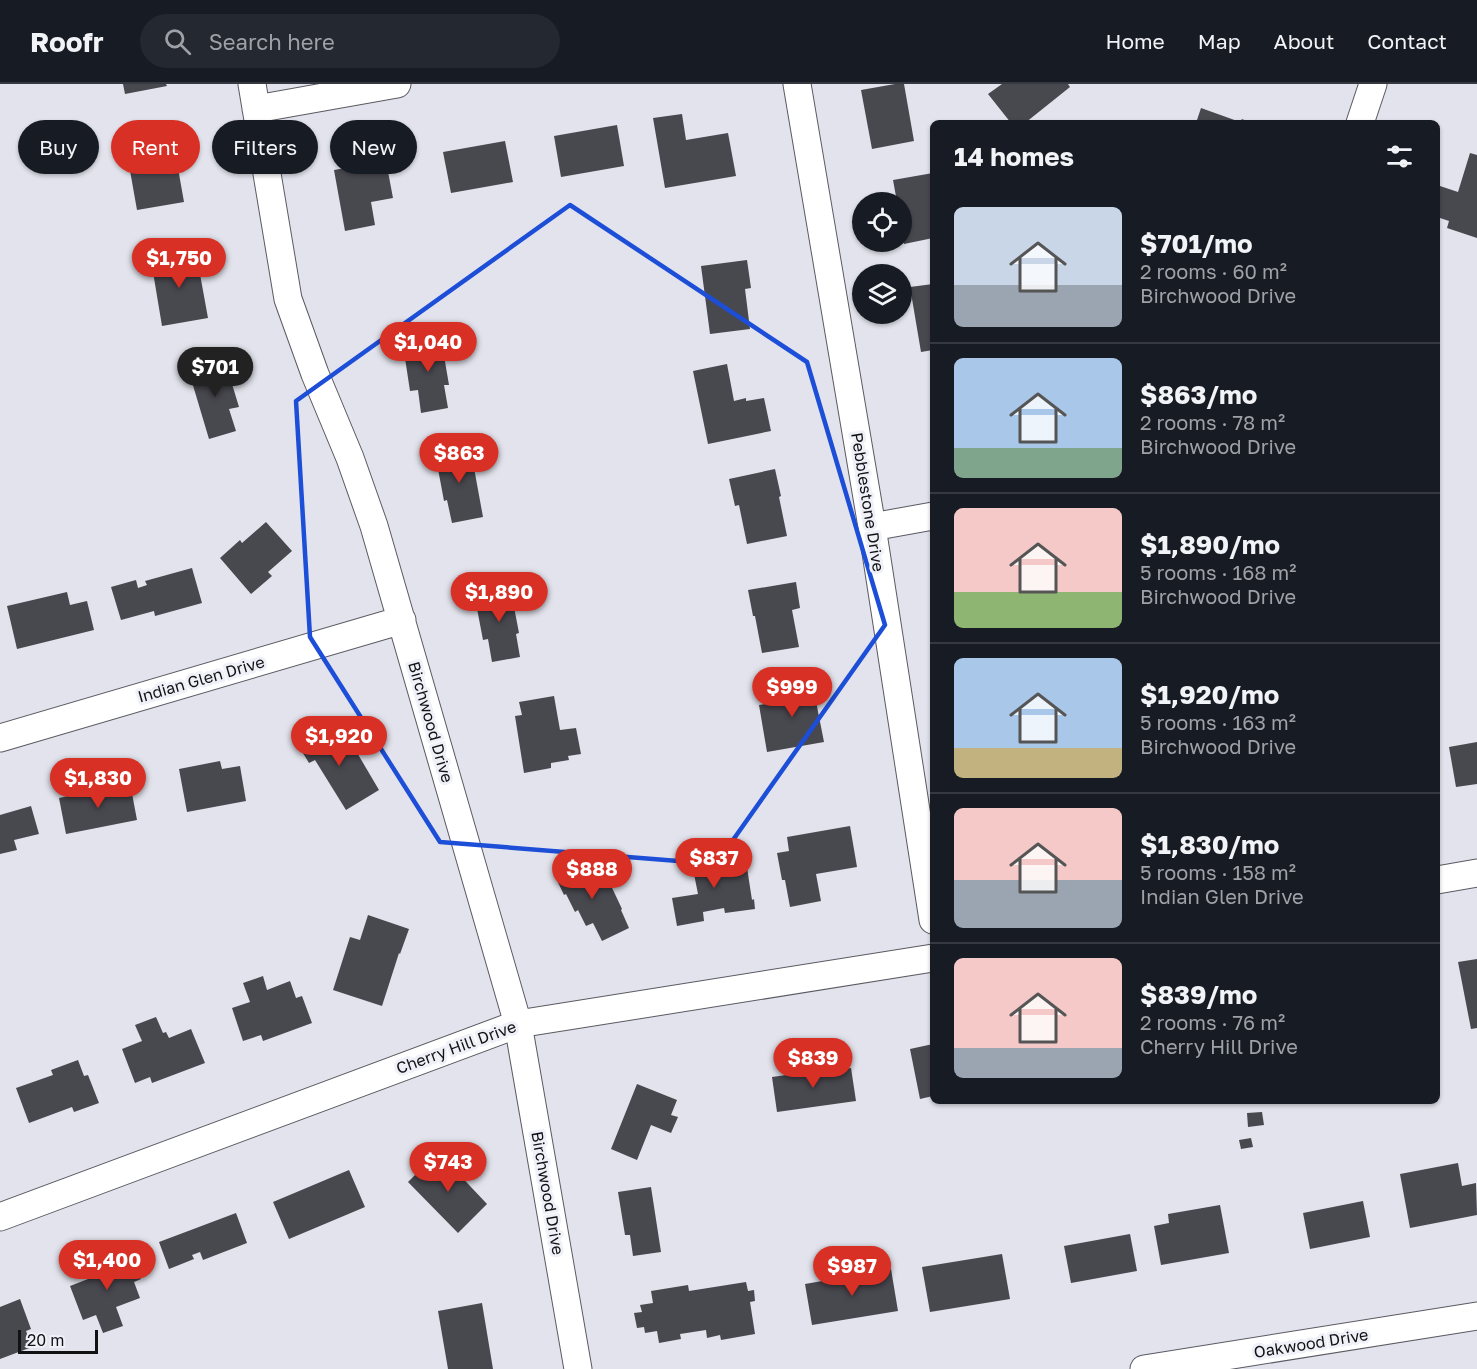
<!DOCTYPE html>
<meta charset="utf-8">
<style>
body{margin:0;font-family:"Golos Text",sans-serif;background:#242831;color:#f1f3f6;height:100vh;display:flex;flex-direction:column;font-size:22px;white-space:nowrap}
*{box-sizing:border-box;margin:0}
p{font-size:20px;color:#9ea1a6}
.icon{flex:none;width:33px;height:33px;fill:none;stroke:currentColor;stroke-width:2;stroke-linecap:round;stroke-linejoin:round}
.map{position:relative;flex:1;overflow:hidden}
.sheet{position:absolute;left:930px;top:36px;width:510px;height:984px;display:flex;flex-direction:column;background:#171b24;border-radius:9px;box-shadow:0 2px 4px #0004}
.sheet>*{flex:none}
.hud{position:absolute;left:18px;top:36px;width:570px;height:54px;display:flex;gap:12px}
.tools{position:absolute;left:852px;top:108px;display:grid;gap:12px}
.tools a{display:grid;place-items:center;width:60px;height:60px;border-radius:50%;background:#171b24;box-shadow:0 2px 4px #0004;font-size:30px}
.scale{position:absolute;left:18px;bottom:15px;width:80px;box-sizing:border-box;padding-left:6px;border:3px solid #121215;border-top:0;font-size:16px;line-height:21px;white-space:nowrap;color:#121215;-webkit-text-stroke:4px #f0f0f9;paint-order:stroke}
.price{position:absolute;translate:-50% -51px;padding:0 14px;border-radius:21px;background:#d93025;color:#fff;font-size:20px;line-height:39px;filter:drop-shadow(0 2px 3px #0008)}
.price::after{content:'';position:absolute;left:50%;top:36px;width:18px;height:14px;margin-left:-9px;background:inherit;clip-path:polygon(0 0,100% 0,50% 100%)}
.price.current{background:#222;color:#fff}
ul{padding:0;list-style:none}
li{display:flex;align-items:center;gap:18px;height:150px;padding:0 24px}
li+li{border-top:2px solid #363941}
li span{display:grid;place-items:center;flex:none;width:168px;height:120px;border-radius:9px;color:#555}
li>.icon{margin-inline-start:auto}
span .icon{width:72px;height:72px;fill:#fffc;stroke-width:1}
li b{font-size:26px}
h2{display:flex;justify-content:space-between;align-items:center;height:72px;padding:0 24px;font-size:26px}
.tag{padding:0 21px;border-radius:27px;background:#171b24;box-shadow:0 2px 4px #0004;font-size:21px;line-height:54px}
.tag.current{background:#d93025;color:#fff}
header{display:flex;align-items:center;gap:36px;box-sizing:border-box;height:84px;padding:0 30px;background:#171b24;border-bottom:2px solid #363941}
header strong{font-size:28px}
nav{display:flex;gap:33px;margin-inline-start:auto;font-size:21px}
.search{width:420px;height:54px;background:#242831;display:flex;align-items:center;gap:15px;box-sizing:border-box;padding:0 21px;border-radius:33px;color:#9ea1a6;font-size:22px}
.map>svg:first-child{display:block}
.building{fill:#48484f}
.lines{fill:none;stroke-linecap:round;stroke-linejoin:round}
.street-casing{stroke:#5a5a62;stroke-width:29}
.street{stroke:#fff;stroke-width:27}
.marked{fill:none;stroke:#1d4ed8;stroke-width:4.5;stroke-linejoin:round}
.labels{text-anchor:middle;stroke-width:6;stroke-linejoin:round;paint-order:stroke}
.street-label{font-size:16px;fill:#121215;stroke:#f0f0f9}
</style>
<header>
<strong>Roofr</strong>
<div class="search"><svg class="icon" aria-label="search" viewBox="0 0 24 24"><circle cx="10" cy="10" r="6"/><path d="M15 15l6 6"/></svg>Search here</div>
<nav><a>Home</a><a>Map</a><a>About</a><a>Contact</a></nav>
</header>
<div class="map">
<svg width="1477" height="1285" viewBox="0 0 1477 1285">
<rect width="100%" height="100%" fill="#e2e3ec"/>
<path class="building" d="M123 0H166L167 2 125 10Z
M895 0H904L914 57 872 65 861 6Z
M1002 0H1068L1070 3 1025 39H1011L988 10Z
M1201 24 1240 38 1242 35 1251 39H1196Z
M682 30 686 56 728 49 736 92 665 104 653 34Z
M617 41 624 82 561 93 554 52Z
M173 56 184 118 137 126 126 64Z
M505 57 513 98 451 109 443 68Z
M1470 69 1477 71V154L1447 144 1449 137 1437 133V101L1458 108Z
M386 77 393 114 371 118 375 141 345 147 334 86Z
M933 89V154L904 160 902 143V118H897L893 96Z
M196 168 208 234 162 242 151 176Z
M747 176 751 204 745 205 750 245 710 250 701 182Z
M933 200V266L921 268 910 203Z
M441 254 449 301H444L448 324 421 329 418 306 410 307 403 261Z
M225 277 239 323 229 325 236 347 209 355 189 288Z
M727 280 734 317 746 314V317L764 314 771 347 708 360 693 287Z
M470 362 483 433 452 439 447 416 444 417 435 369Z
M775 385 781 412 779 413 787 452 747 460 739 421 735 422 729 395Z
M266 438 292 467 268 488 272 492 251 510 220 474 240 456 242 459Z
M192 484 202 519 155 532 154 527 121 536 111 503 136 496 138 504 147 501 145 497Z
M796 498 800 524 792 526 799 563 762 569 755 532H753L748 506Z
M510 502 519 549 516 550 520 573 492 578 488 555 483 556 474 509Z
M67 508 70 521 87 517 94 546 17 565 7 522Z
M812 597 824 658 767 668 759 621 777 618 775 603Z
M554 612 560 646 576 644 581 670 568 672 569 676 551 679V684L524 689 515 632 522 631 519 618Z
M320 642 334 664 349 655 379 706 346 726 315 676 309 679 295 656Z
M1477 658V700L1456 703 1449 663Z
M220 677 222 685 240 682 246 717 187 728 179 685Z
M130 699 137 736 66 750 59 714Z
M31 722 39 750 14 756 17 766 0 770V731Z
M850 742 857 783 816 790 821 817 790 823 785 796H782L777 769 789 767 787 753Z
M712 768 714 782 746 777 752 816 754 815 755 825 725 829 724 824 703 828 704 837 677 842 672 814 698 810 694 790H689L686 771Z
M578 776 589 799 606 791 622 825 621 826 629 844 602 857 593 839 586 842 578 826 575 828 566 810 564 811 553 788Z
M368 831 409 845 400 870 399 869 382 922 333 906 350 853 360 856Z
M1477 875V944L1471 945 1458 878Z
M263 892 267 906 290 897 296 914 302 912 312 939 263 957 261 951 243 957 232 924 250 918 243 899Z
M156 933 163 949 166 948 169 954 191 945 205 979 152 999 150 993 135 999 122 965 142 957 135 941Z
M933 960V1012L920 1015 910 965Z
M78 976 84 992 88 991 99 1019 74 1028 72 1023 29 1039 16 1004 53 991 51 986Z
M851 984 856 1017 777 1028 772 993 822 986V988Z
M637 1000 677 1016 671 1031 678 1033 671 1049 651 1041 637 1076 611 1065Z
M1262 1028 1264 1041 1248 1043 1247 1029Z
M1251 1054 1253 1063 1241 1065 1239 1056Z
M438 1068 487 1120 458 1149 408 1098Z
M1458 1079 1462 1102 1476 1099 1477 1131 1410 1144 1400 1090Z
M349 1086 365 1123 289 1155 273 1118Z
M651 1103 661 1168 633 1172 630 1151H625L618 1108Z
M1363 1117 1370 1153 1310 1165 1303 1129Z
M1220 1121 1229 1169 1161 1181 1154 1142 1169 1139 1168 1130Z
M236 1129 247 1159 203 1176 200 1168 192 1171 194 1175 169 1185 159 1158Z
M1130 1150 1137 1187 1071 1199 1064 1162Z
M131 1168 141 1195 134 1198 140 1214 116 1223 123 1242 103 1249 96 1231 83 1236 70 1202 88 1195 84 1185Z
M1002 1170 1010 1215 930 1228 922 1183Z
M891 1185 898 1227 812 1241 805 1200Z
M746 1198 748 1207 754 1206 755 1217 750 1218 755 1250 721 1256 720 1251 707 1254 706 1246 680 1250 681 1255 659 1259 657 1247 645 1249 644 1243 637 1244 634 1229 642 1228 640 1221 653 1219 651 1207 688 1201 689 1207Z
M20 1215 31 1245 26 1247 32 1263 0 1275V1223Z
M482 1219 493 1285H448L438 1227Z"/>
<g class="lines">
<g class="street-casing">
<path id="street" d="M252 0 288 215 315 290 350 374 374 442 518 940 578 1285
M797 0 872 443 933 836
M256 25 397 0
M1360 39 1373 0
M872 443 933 432
M0 654 402 536
M1437 796 1477 789
M0 1133 518 940 933 874
M1144 1285 1477 1232"/>
</g>
<use href="#street" class="street"/>
</g>
<path class="marked" d="M570 121 807 278 885 541 716 780 440 758 310 553 296 317Z"/>
<g class="labels">
<g class="street-label">
<text transform="translate(868 418) rotate(81)" y="6">Pebblestone Drive</text>
<text transform="translate(201 595) rotate(-16)" y="6">Indian Glen Drive</text>
<text transform="translate(431 638) rotate(74)" y="6">Birchwood Drive</text>
<text transform="translate(456 963) rotate(-20)" y="6">Cherry Hill Drive</text>
<text transform="translate(548 1109) rotate(80)" y="6">Birchwood Drive</text>
<text transform="translate(1311 1259) rotate(-9)" y="6">Oakwood Drive</text>
</g>
</g>
</svg>
<div class="tools">
<a><svg class="icon" aria-label="locate" viewBox="0 0 24 24"><circle cx="12" cy="12" r="6"/><path d="M12 2v4M12 18v4M2 12h4M18 12h4"/></svg></a>
<a><svg class="icon" aria-label="layers" viewBox="0 0 24 24"><path d="M12 4l9 5-9 5-9-5zM3 14l9 5 9-5"/></svg></a>
</div>
<div class="scale">20 m</div>
<b class="price" style="left:179px;top:205px">$1,750</b>
<b class="price" style="left:428px;top:289px">$1,040</b>
<b class="price current" style="left:215px;top:314px">$701</b>
<b class="price" style="left:459px;top:400px">$863</b>
<b class="price" style="left:499px;top:539px">$1,890</b>
<b class="price" style="left:792px;top:634px">$999</b>
<b class="price" style="left:339px;top:683px">$1,920</b>
<b class="price" style="left:98px;top:725px">$1,830</b>
<b class="price" style="left:714px;top:805px">$837</b>
<b class="price" style="left:592px;top:816px">$888</b>
<b class="price" style="left:813px;top:1005px">$839</b>
<b class="price" style="left:448px;top:1109px">$743</b>
<b class="price" style="left:107px;top:1207px">$1,400</b>
<b class="price" style="left:852px;top:1213px">$987</b>
<div class="hud">
<a class="tag">Buy</a>
<a class="tag current">Rent</a>
<a class="tag">Filters</a>
<a class="tag">New</a>
</div>
<section class="sheet">
<h2>14 homes<svg class="icon" aria-label="filters" viewBox="0 0 24 24"><path d="M4 7h16M4 17h16"/><circle cx="9" cy="7" r="2"/><circle cx="15" cy="17" r="2"/></svg></h2>
<ul>
<li><span style="background:linear-gradient(#c9d6e8 65%,#9aa5b1 0)"><svg class="icon" aria-label="home" viewBox="0 0 24 24"><path d="M3 11l9-7 9 7M6 9v11h12V9"/></svg></span><div><b>$701/mo</b><p>2 rooms · 60 m²</p><p>Birchwood Drive</p></div></li>
<li><span style="background:linear-gradient(#a9c7e8 75%,#7fa58c 0)"><svg class="icon" aria-label="home" viewBox="0 0 24 24"><path d="M3 11l9-7 9 7M6 9v11h12V9"/></svg></span><div><b>$863/mo</b><p>2 rooms · 78 m²</p><p>Birchwood Drive</p></div></li>
<li><span style="background:linear-gradient(#f6c9c9 70%,#8fb573 0)"><svg class="icon" aria-label="home" viewBox="0 0 24 24"><path d="M3 11l9-7 9 7M6 9v11h12V9"/></svg></span><div><b>$1,890/mo</b><p>5 rooms · 168 m²</p><p>Birchwood Drive</p></div></li>
<li><span style="background:linear-gradient(#a9c7e8 75%,#c2b280 0)"><svg class="icon" aria-label="home" viewBox="0 0 24 24"><path d="M3 11l9-7 9 7M6 9v11h12V9"/></svg></span><div><b>$1,920/mo</b><p>5 rooms · 163 m²</p><p>Birchwood Drive</p></div></li>
<li><span style="background:linear-gradient(#f6c9c9 60%,#9aa5b1 0)"><svg class="icon" aria-label="home" viewBox="0 0 24 24"><path d="M3 11l9-7 9 7M6 9v11h12V9"/></svg></span><div><b>$1,830/mo</b><p>5 rooms · 158 m²</p><p>Indian Glen Drive</p></div></li>
<li><span style="background:linear-gradient(#f6c9c9 75%,#9aa5b1 0)"><svg class="icon" aria-label="home" viewBox="0 0 24 24"><path d="M3 11l9-7 9 7M6 9v11h12V9"/></svg></span><div><b>$839/mo</b><p>2 rooms · 76 m²</p><p>Cherry Hill Drive</p></div></li>
</ul>
</section>
</div>
